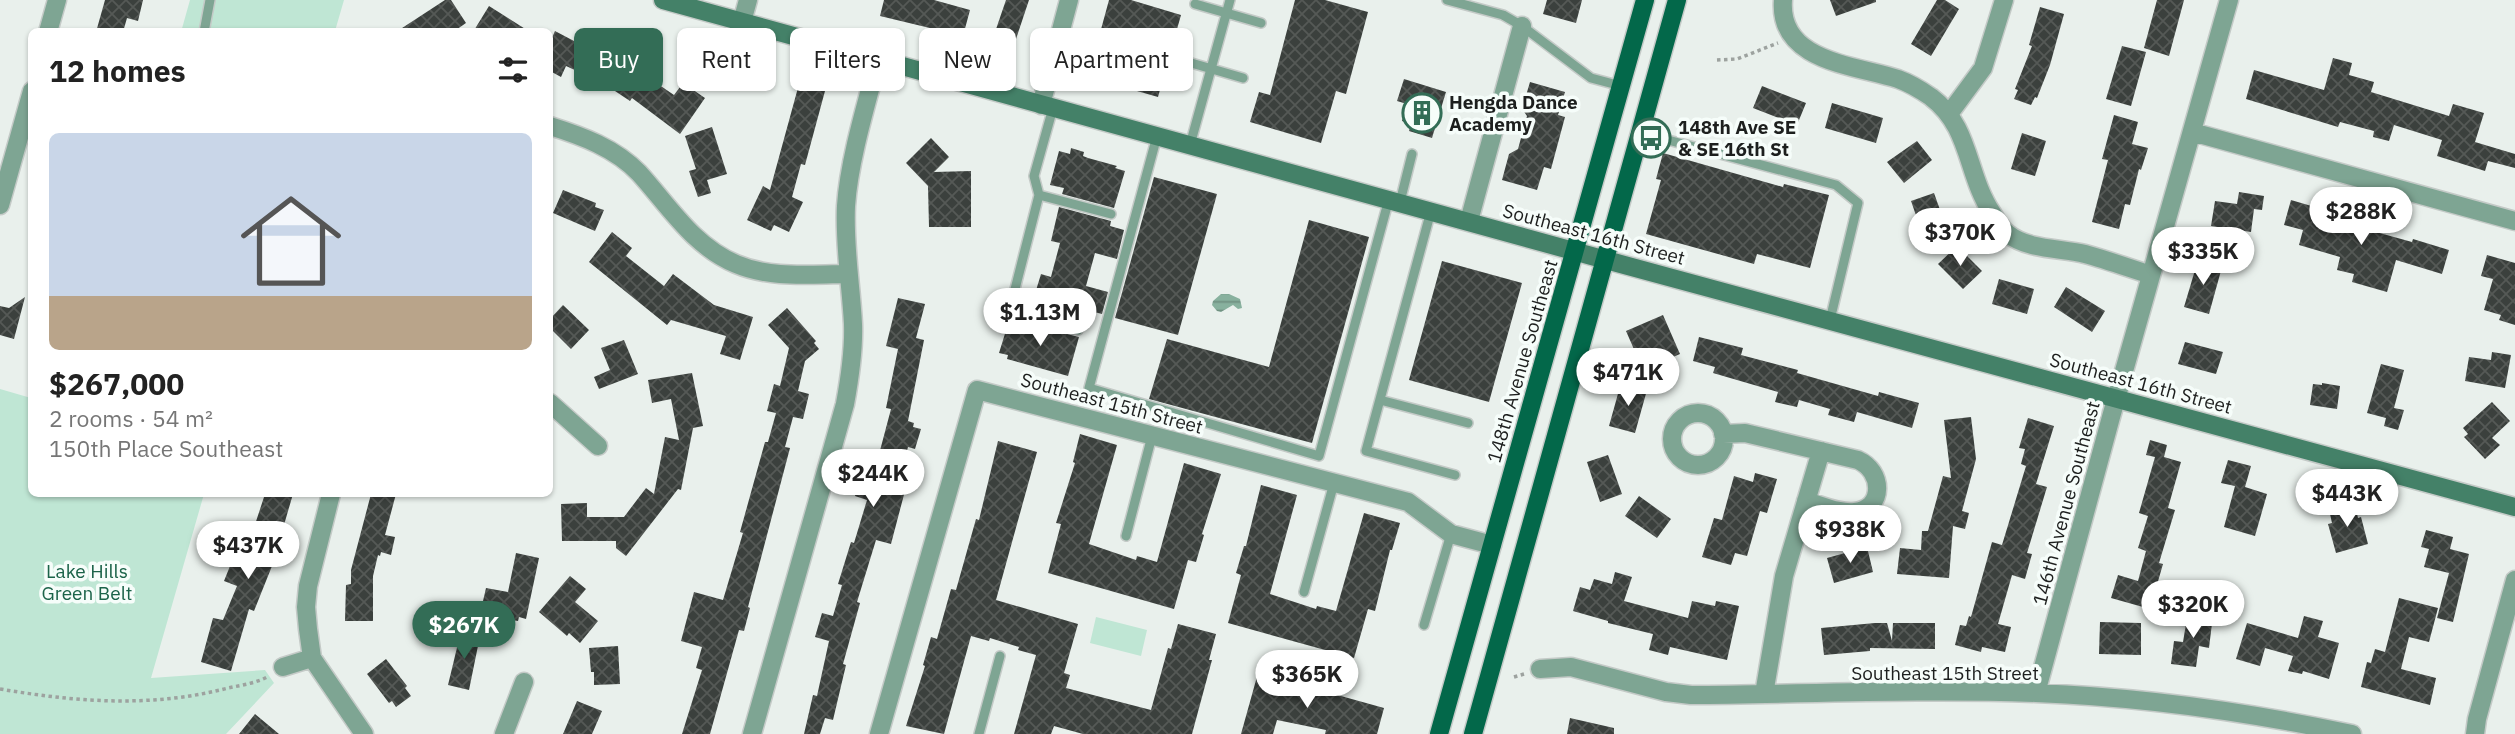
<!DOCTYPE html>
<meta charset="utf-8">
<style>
body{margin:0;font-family:"IBM Plex Sans",sans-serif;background:#f2f2f2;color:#222;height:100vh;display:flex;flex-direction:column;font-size:26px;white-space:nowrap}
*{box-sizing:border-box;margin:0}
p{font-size:23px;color:#767676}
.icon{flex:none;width:38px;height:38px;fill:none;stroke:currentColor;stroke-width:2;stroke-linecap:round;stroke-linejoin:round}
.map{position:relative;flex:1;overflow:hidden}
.side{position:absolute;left:28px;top:28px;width:525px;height:469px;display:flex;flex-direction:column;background:#fff;border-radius:10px;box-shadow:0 2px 5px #0004}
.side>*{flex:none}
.hud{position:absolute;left:574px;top:28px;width:665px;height:63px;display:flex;gap:14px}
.price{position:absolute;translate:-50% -60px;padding:0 16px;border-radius:24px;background:#fff;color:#222;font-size:23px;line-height:46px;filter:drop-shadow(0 2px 4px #0008)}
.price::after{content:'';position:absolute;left:50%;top:42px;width:21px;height:16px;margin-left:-10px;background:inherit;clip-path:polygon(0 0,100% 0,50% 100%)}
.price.active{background:#336d56;color:#fff}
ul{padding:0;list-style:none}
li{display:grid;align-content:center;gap:14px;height:371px;padding:0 21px}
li+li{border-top:2px solid #e0e0e0}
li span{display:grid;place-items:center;height:217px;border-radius:10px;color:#555}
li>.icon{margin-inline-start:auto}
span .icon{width:126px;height:126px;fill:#fffc;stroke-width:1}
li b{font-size:30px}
h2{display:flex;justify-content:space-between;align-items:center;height:84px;padding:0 21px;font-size:30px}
.chip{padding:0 24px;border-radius:10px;background:#fff;box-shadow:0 2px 5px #0004;font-size:24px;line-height:63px}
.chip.active{background:#336d56;color:#fff}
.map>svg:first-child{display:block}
.park{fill:#bfe6d4}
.water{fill:url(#water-rules)}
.building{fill:url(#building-cross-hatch)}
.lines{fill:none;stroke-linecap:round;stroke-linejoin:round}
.lane-casing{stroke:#c4cac7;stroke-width:12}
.street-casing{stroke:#c4cac7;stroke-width:21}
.secondary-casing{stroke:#c4cac7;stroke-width:21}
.primary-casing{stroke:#c4cac7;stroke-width:21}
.path{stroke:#9da29f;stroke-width:3.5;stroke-dasharray:3.5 3.5;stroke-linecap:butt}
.lane{stroke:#7ea593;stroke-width:9}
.street{stroke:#7ea593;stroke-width:18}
.secondary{stroke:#448168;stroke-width:18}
.primary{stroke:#03684a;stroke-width:18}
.labels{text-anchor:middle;stroke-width:7;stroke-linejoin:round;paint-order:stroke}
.poi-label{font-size:19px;font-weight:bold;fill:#1d1f1e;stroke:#f6fdfa;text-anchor:start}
.street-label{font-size:19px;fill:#1d1f1e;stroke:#f6fdfa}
.park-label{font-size:19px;fill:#1b6349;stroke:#f6fdfa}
</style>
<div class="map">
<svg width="2515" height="734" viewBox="0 0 2515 734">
<defs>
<pattern id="water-rules" width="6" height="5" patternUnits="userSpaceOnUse" patternTransform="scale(1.75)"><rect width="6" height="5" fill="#88b19e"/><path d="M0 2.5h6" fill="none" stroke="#6f8f80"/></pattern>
<pattern id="building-cross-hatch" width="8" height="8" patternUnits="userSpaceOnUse" patternTransform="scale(1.75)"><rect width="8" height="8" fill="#3b403d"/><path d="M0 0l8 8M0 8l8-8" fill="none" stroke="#555956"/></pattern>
</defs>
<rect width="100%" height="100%" fill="#e9f0ec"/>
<path class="park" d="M190 0H344L335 31 181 32Z
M0 389 31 398 32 494H204L151 678 265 670 274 683 226 734H0Z
M1096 617 1147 630 1141 656 1090 643Z"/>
<path class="water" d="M1221 294H1229L1240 299 1242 308 1238 309 1233 305 1221 312 1217 311 1212 305 1213 301Z"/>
<path class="building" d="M105 0H143L138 21 127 18 123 32H96Z
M445 0H451L466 23 453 32H396Z
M884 0H934L970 10 963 36 880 16Z
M1006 0H1029L1015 42 994 35Z
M1109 0H1131L1181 15 1158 97 1088 77Z
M1295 0H1325L1368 12 1346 94 1336 91 1321 143 1250 122 1259 92 1270 95Z
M1547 0H1582L1576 23 1543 14Z
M1830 0H1876V2L1836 16Z
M1937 0H1945L1959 9 1931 56 1911 44Z
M2157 0H2184L2169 56 2144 48Z
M489 6 530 32H473Z
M2040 7 2064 14 2050 65 2037 98 2035 97 2031 105 2014 99 2018 90 2015 89 2032 46 2029 45Z
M555 31 574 41 578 34 593 42 591 45 648 80 649 78 674 95 683 83 705 98 680 134 632 98 630 101 579 67 577 71 566 66 561 77 550 71V42Z
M2122 46 2146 52 2131 106 2106 99Z
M2333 58 2352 63 2349 75 2374 82 2371 92 2449 116 2453 104 2484 113 2475 142 2515 154V168L2488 161 2485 171 2437 156 2442 140 2394 125 2389 141 2373 137 2374 131 2340 122 2338 127 2246 99 2254 70 2324 90Z
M805 77 823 82 821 89 825 91 805 165 801 164 792 197 803 202 789 232 774 225 771 231 747 220 763 186 770 190 799 84 803 85Z
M1404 79 1446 92 1432 138 1409 131 1411 124 1402 121 1407 104 1397 101Z
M1530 82 1565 92 1558 115 1565 117 1551 169 1544 167 1537 190 1502 180 1509 154 1518 149 1527 116 1522 109Z
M1762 86 1806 103 1797 125 1753 108Z
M1832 103 1883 118 1876 143 1825 128Z
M2114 115 2138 122 2132 144 2148 148 2141 170 2139 169 2130 205 2125 204 2119 229 2092 222 2108 160 2102 159Z
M712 127 727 174 707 180 711 193 698 197 689 171 696 169 685 136Z
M2022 133 2046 141 2035 176 2011 169Z
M931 138 949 157 934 172 971 171V227H929L928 186 906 163Z
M1917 141 1932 160 1904 183 1887 162Z
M1071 148 1084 152 1083 156 1088 158 1117 166 1115 168 1125 171 1114 208 1062 194 1064 188 1050 185 1059 151 1070 154Z
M1663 153 1783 187 1784 184 1829 195 1810 268 1757 254 1754 264 1646 234 1661 180 1656 179Z
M1154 177 1217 194 1178 335 1115 318Z
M563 190 596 203 595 207 604 210 595 231 553 213Z
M2239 192 2264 196 2262 210 2254 209 2251 232 2211 226 2215 201 2237 204Z
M1934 193 1949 235 1926 244 1911 201Z
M2291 200 2342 215 2340 222 2412 242 2413 239 2449 250 2442 274 2396 260 2387 292 2352 282 2354 274 2337 270 2340 257 2299 245 2303 230 2284 225Z
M1059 207 1111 221 1110 226 1124 230 1117 259 1095 253 1086 286 1108 292 1102 314 1090 311 1088 318 1084 317 1082 325 1030 310 1041 274 1051 277 1052 273 1060 243 1051 241Z
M1309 220 1369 237 1312 443 1149 399 1167 339 1269 367Z
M612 232 632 248 626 256 664 286 673 274 714 305 753 317 740 360 720 354 726 336 671 320 667 325 589 262Z
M1957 246 1982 271 1963 289 1938 264Z
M2487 255 2515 263V325L2499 320 2501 315 2484 310 2493 279 2481 276Z
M2198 260 2222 267 2209 314 2184 307Z
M1442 261 1522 283 1489 402 1409 380Z
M1999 279 2034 289 2027 314 1992 304Z
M2066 287 2105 311 2092 332 2054 307Z
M25 297 14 339 0 335V306L9 308Z
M898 298 925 304 916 338 924 340 908 421 914 423 913 427 921 429 915 449 908 447 898 484 906 487 891 544 876 540 857 602 860 603 843 664 846 665 833 720 825 718 820 734H804L813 695 817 696 829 641 815 637 822 613 833 616 842 585 838 584 851 542 854 543 867 500 855 496 861 474 873 477 891 409 886 408 898 349 886 346Z
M563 305 589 330 571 349 550 328V319Z
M787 308 816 341 814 343 819 349 805 361 798 391 809 394 803 419 793 417 785 447 790 448 748 607 750 608 744 631 739 630 710 734H682L702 670 696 668 702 647 681 641 694 592 723 600 743 533 740 532 765 442H768L776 413 767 411 774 384 780 386 789 348 768 325Z
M1663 315 1680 354 1643 370 1626 331Z
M1008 324 1025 329 1027 324 1079 337 1068 376 1007 359 1008 355 999 353Z
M1699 337 1743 348 1741 355 1798 370 1797 373 1878 396 1879 392 1919 403 1912 428 1857 412 1854 422 1828 415 1830 409 1799 400 1797 407 1775 402 1778 392 1713 373 1715 367 1693 361Z
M624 340 638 374 599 389 594 377 610 370 601 348Z
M2185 342 2223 352 2216 374 2178 364Z
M2492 352 2511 355 2505 388 2465 381 2469 357 2491 360Z
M2381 364 2404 370 2394 408 2404 410 2398 430 2384 426 2386 418 2367 413Z
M692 373 703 426 693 428 681 490 678 489 626 556 616 548V541H562L561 504 587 503V517H624L646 488 654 494 665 437 679 440 671 399 652 403 648 380Z
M1621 383 1647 390 1635 433 1609 426Z
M2322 383 2340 386 2337 409 2310 405 2313 384 2322 385Z
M2492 402 2510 421 2492 438 2500 445 2485 459 2464 437 2468 434 2463 428Z
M1971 417 1976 459 1962 511 1969 513 1965 529 1953 526 1949 578 1897 574 1900 548 1921 550 1922 531H1928L1943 476 1951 478 1944 420Z
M2028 418 2054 426 2036 484 2047 487 2027 553 2032 554 2025 579 2012 575 1998 624 2011 627 2005 652 1982 647 1981 652 1955 645 1960 625 1966 626 1969 616 1971 617 1992 542 2002 545 2026 466 2021 464 2025 449 2019 448Z
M1080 434 1117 445 1089 544 1136 560 1137 556 1157 562 1184 463 1221 474 1202 534 1204 535 1196 562 1188 560 1174 609 1048 573 1061 524 1056 523 1075 463 1073 462Z
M2150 440 2167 445 2164 457 2181 462 2168 508 2175 510 2159 563 2163 564 2150 609 2111 598 2118 575 2138 581 2146 551 2138 548 2148 516 2139 513 2155 457 2146 455Z
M998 441 1037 452 996 600 1078 624 1064 673 1070 675 1066 688 1151 710 1168 648 1171 649 1178 624 1216 634 1209 660H1212L1192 734H1083L1054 726 1051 734H1014L1036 655 1018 650 1019 647 990 638 989 641 971 636 944 734 906 726 925 666 923 665 931 637 937 639 951 589 956 590 976 519 979 520Z
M1608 455 1622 494 1600 502 1587 462Z
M2228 460 2251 466 2245 487 2267 494 2255 536 2224 527 2235 486 2221 483Z
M1755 473 1777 479 1767 513 1760 511 1747 556 1735 553 1731 565 1702 557 1714 518 1722 520 1734 476 1753 482Z
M1261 485 1297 495 1270 594 1316 609 1317 606 1336 611 1364 513 1400 523 1392 550H1390L1375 611 1368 609 1354 658 1228 623 1241 575 1236 573 1244 546H1246Z
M265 494H293L272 566 254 611 249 609 231 671 201 662 213 618 223 620 237 586 224 581 236 551 245 555Z
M371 494H396L385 535 395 537 391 555 381 552 380 556 378 555 373 576V621H345L346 585 351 584V570Z
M1639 496 1671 519 1657 538 1625 516Z
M2355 505 2358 518 2361 517 2368 544 2336 553 2328 524 2332 523 2330 514 2334 513 2333 510Z
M2426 530 2453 537 2450 549 2469 554 2453 622 2437 618 2449 573 2424 567 2429 549 2421 547Z
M1867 547 1873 572 1834 583 1827 558Z
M516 553 539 558 526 619 519 617 518 621 480 614 486 588 508 592Z
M1615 572 1632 577 1624 601 1688 618 1692 601 1715 606 1716 601 1739 606 1727 660 1670 647 1668 655 1649 650 1653 634 1608 623V621L1573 611 1580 587 1590 590 1594 579 1612 584Z
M570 576 586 589 575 602 598 621 580 643 569 633 567 636 539 612Z
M2399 598 2438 608 2429 642 2409 637 2401 669 2436 678 2430 705 2361 687 2367 662 2371 663 2375 649 2385 652Z
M2191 611 2213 615 2209 648 2199 646 2196 667 2171 664 2174 641 2183 642 2186 624H2189Z
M2304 616 2323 621 2318 637 2339 643 2329 679 2303 671 2302 674 2288 671 2293 656 2265 648 2260 666 2236 659 2247 623 2298 638Z
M2100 622 2141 623V655L2099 654Z
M1875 623H1887L1892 641 1893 623H1935V649L1870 648V651L1824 655 1821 628Z
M461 631 480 636 469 690 448 685Z
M618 646 620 684 594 685V672H591L589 648Z
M386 659 407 686 405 688 411 696 396 707 392 701 389 703 367 674Z
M1258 673 1384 708 1377 734H1325L1326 730 1277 720 1273 734H1241Z
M577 701 602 711 592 734H563Z
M255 714 279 734H239Z
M1570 718 1614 728V734H1567Z"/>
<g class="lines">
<g class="lane-casing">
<path id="lane" d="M1447 0 1503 15 1522 26 1591 78 1621 86
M1195 4 1261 23
M204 32 210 0
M1181 60 1243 78
M1053 108 1034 176 1039 195 1012 301 1017 314 1078 330
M1157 136 1089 388 1319 456 1389 199
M1668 140 1836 185 1858 203 1830 320
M1190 145 1230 0
M1039 195 1111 214
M1400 202 1412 154
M1431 211 1366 451 1455 475
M1380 400 1468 423
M1126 536 1152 436
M1304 592 1334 483
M1424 625 1451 534
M979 734 1000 656"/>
</g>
<g class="street-casing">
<path id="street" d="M1783 0C1778 62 1855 65 1898 79 1909 83 1921 90 1931 97 1971 127 1966 174 1992 213 1996 220 2001 229 2008 234 2028 250 2061 248 2085 254 2107 260 2129 268 2151 275
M742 22 748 0
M48 32 57 0
M1041 105 1069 0
M1949 114 1983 68 2004 0
M550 126C582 136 615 148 639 173 669 206 693 246 736 264 771 279 811 274 848 274
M2192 132 2515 221
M0 205 32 91
M1469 221 1522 26
M550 403 598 446
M1672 439a26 26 0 1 1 52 0a26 26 0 1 1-52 0Z
M1723 434 1745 433 1858 460C1883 471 1885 508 1855 512 1839 514 1821 505 1806 501
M331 494 308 586 306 607 308 629 312 658 364 734
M283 667 312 658
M1540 669 1571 667 1666 692 1691 695C1806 694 1921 689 2036 693 2142 697 2248 712 2352 734
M2036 693 2111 417 2229 0
M1764 694 1784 576 1821 451
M504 734 524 682
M752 734 845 404C850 377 854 351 853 324 851 285 844 246 846 206 849 161 866 105 878 60
M879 734 977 390 1408 502 1451 534 1492 545
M2475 734 2477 719 2515 580"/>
</g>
<g class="secondary-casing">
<path id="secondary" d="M663 0 1606 260 2515 507"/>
</g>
<g class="primary-casing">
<path id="primary" d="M1439 734 1645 0
M1473 734 1677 0"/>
</g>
<path class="path" d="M1717 60 1737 59 1778 43
M1514 677 1524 674
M0 689C76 702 152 708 228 688 242 685 257 683 269 676"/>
<use href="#lane" class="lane"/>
<use href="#street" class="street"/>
<use href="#secondary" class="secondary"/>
<use href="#primary" class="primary"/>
</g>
<defs>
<g id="building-ring" transform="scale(2.0125)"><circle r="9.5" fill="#f6fdfa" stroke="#336d56" stroke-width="1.5"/><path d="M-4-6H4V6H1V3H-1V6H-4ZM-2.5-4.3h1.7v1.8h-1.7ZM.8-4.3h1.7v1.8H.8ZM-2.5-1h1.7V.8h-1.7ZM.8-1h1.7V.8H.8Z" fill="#336d56"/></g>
<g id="bus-ring" transform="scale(2.0125)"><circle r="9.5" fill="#f6fdfa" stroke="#336d56" stroke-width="1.5"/><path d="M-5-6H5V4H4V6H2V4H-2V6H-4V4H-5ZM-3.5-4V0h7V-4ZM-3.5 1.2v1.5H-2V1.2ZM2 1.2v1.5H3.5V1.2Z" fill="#336d56"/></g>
</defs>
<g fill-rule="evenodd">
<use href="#building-ring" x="1422" y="113"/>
<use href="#bus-ring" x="1651" y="138"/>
</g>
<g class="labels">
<g class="poi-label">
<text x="1449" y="109">Hengda Dance<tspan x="1449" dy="22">Academy</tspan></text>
<text x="1678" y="134">148th Ave SE<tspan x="1678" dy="22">&amp; SE 16th St</tspan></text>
</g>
<g class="street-label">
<text transform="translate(1594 234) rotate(15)" y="7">Southeast 16th Street</text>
<text transform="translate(1522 361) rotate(-74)" y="7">148th Avenue Southeast</text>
<text transform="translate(2141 383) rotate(15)" y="7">Southeast 16th Street</text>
<text transform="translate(1112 403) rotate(15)" y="7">Southeast 15th Street</text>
<text transform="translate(2066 503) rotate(-75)" y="7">146th Avenue Southeast</text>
<text x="1945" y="680">Southeast 15th Street</text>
</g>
<g class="park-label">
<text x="87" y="578">Lake Hills<tspan x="87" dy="22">Green Belt</tspan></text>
</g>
</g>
</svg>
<b class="price" style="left:2361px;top:247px">$288K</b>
<b class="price" style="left:1960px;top:268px">$370K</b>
<b class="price" style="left:2203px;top:287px">$335K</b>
<b class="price" style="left:1040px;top:348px">$1.13M</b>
<b class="price" style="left:1628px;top:408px">$471K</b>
<b class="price" style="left:873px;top:509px">$244K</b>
<b class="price" style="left:2347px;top:529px">$443K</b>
<b class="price" style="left:1850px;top:565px">$938K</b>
<b class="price" style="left:248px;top:581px">$437K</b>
<b class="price" style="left:2193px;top:640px">$320K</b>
<b class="price active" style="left:464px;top:661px">$267K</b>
<b class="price" style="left:1307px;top:710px">$365K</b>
<div class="hud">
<a class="chip active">Buy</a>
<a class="chip">Rent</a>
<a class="chip">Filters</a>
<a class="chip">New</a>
<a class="chip">Apartment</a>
</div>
<section class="side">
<h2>12 homes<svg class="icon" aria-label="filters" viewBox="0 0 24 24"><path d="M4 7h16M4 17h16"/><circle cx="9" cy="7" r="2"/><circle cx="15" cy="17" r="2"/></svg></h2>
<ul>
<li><span style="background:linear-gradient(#c9d6e8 75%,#b9a48a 0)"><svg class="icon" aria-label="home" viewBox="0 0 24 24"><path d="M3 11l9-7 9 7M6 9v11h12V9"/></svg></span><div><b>$267,000</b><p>2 rooms · 54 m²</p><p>150th Place Southeast</p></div></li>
</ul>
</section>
</div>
